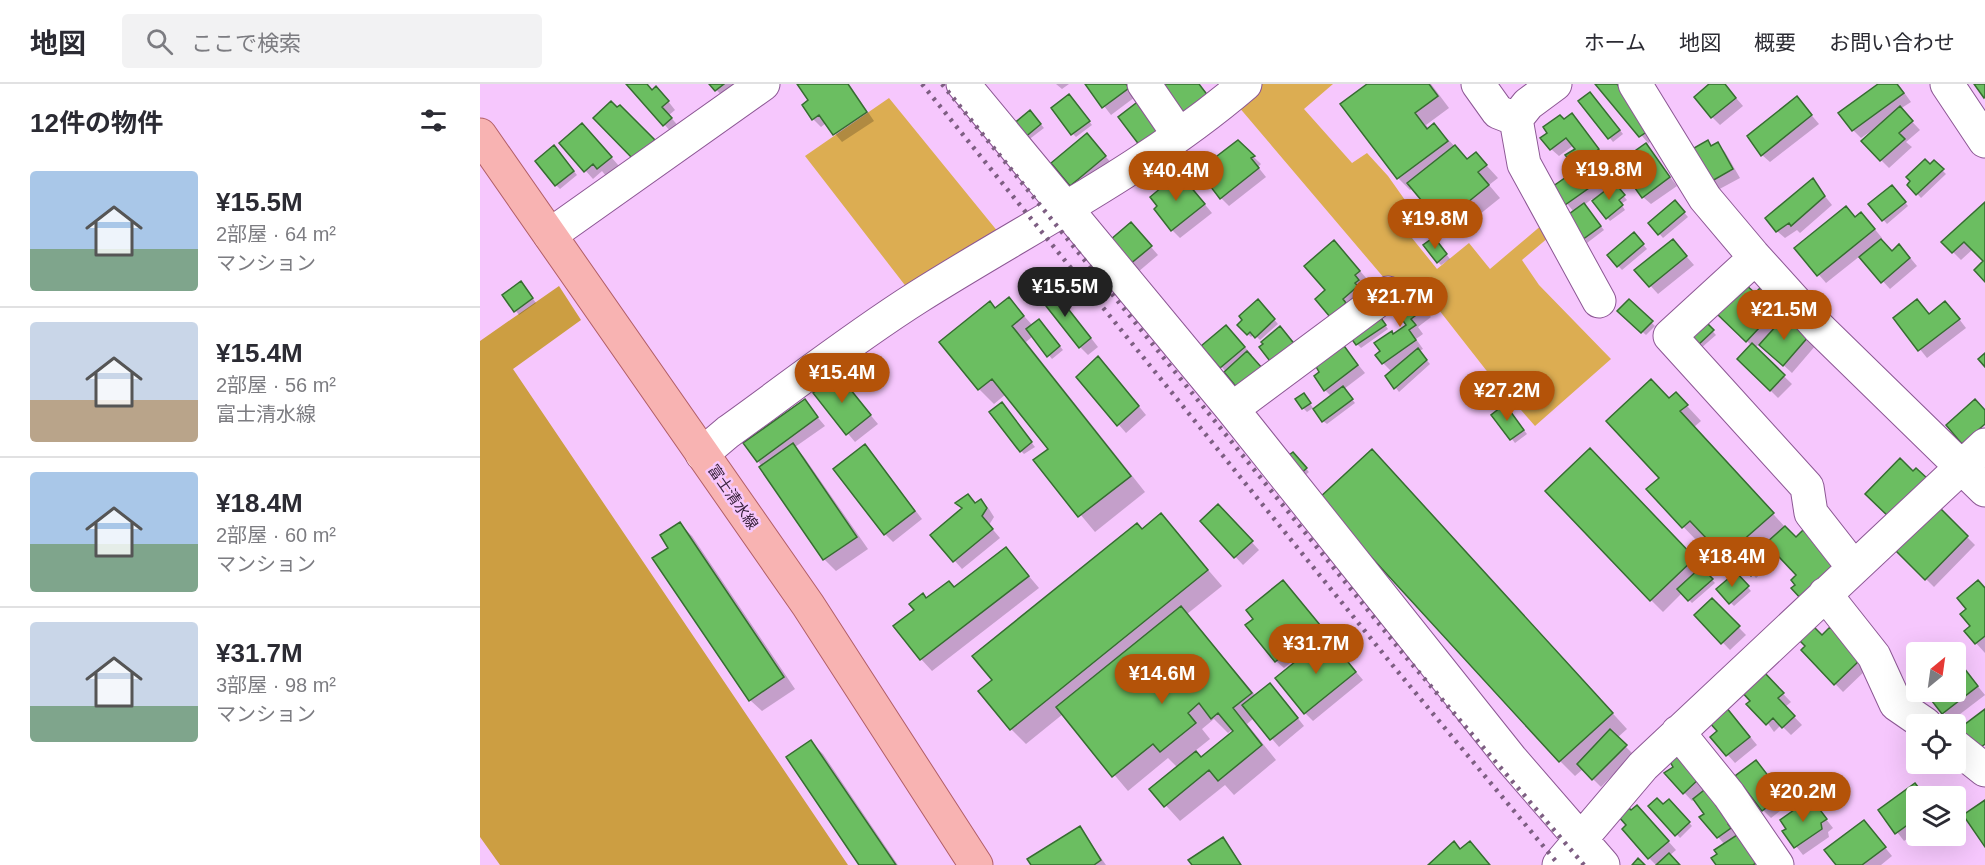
<!DOCTYPE html>
<html lang="ja">
<meta charset="utf-8">
<style>
body{margin:0;font-family:Arial,"Noto Sans JP",sans-serif;background:#f2f2f3;color:#2b2b33;height:100vh;display:flex;flex-direction:column;font-size:22px;white-space:nowrap}
*{box-sizing:border-box;margin:0}
p{font-size:20px;color:#7c7c81}
.icon{flex:none;width:33px;height:33px;fill:none;stroke:currentColor;stroke-width:2;stroke-linecap:round;stroke-linejoin:round}
.map{position:relative;flex:1;overflow:hidden}
.sheet{display:flex;flex-direction:column;background:#fff;width:480px}
.sheet>*{flex:none}
.needle{width:39px;rotate:29deg}
.controls{position:absolute;left:1426px;top:558px;display:grid;gap:12px}
.controls a{display:grid;place-items:center;width:60px;height:60px;border-radius:6px;background:#fff;box-shadow:0 6px 24px #0002;font-size:30px}
.price{position:absolute;translate:-50% -51px;padding:0 14px;border-radius:21px;background:#b45309;color:#fff;font-size:20px;line-height:39px;filter:drop-shadow(0 2px 3px #0008)}
.price::after{content:'';position:absolute;left:50%;top:36px;width:18px;height:14px;margin-left:-9px;background:inherit;clip-path:polygon(0 0,100% 0,50% 100%)}
.price.current{background:#222;color:#fff}
ul{padding:0;list-style:none}
li{display:flex;align-items:center;gap:18px;height:150px;padding:0 30px}
li+li{border-top:2px solid #e1e1e2}
li span{display:grid;place-items:center;flex:none;width:168px;height:120px;border-radius:6px;color:#555}
li>.icon{margin-inline-start:auto}
span .icon{width:72px;height:72px;fill:#fffc;stroke-width:1}
li b{font-size:26px}
h2{display:flex;justify-content:space-between;align-items:center;height:72px;padding:0 30px;font-size:26px}
header{display:flex;align-items:center;gap:36px;box-sizing:border-box;height:84px;padding:0 30px;background:#fff;border-bottom:2px solid #e1e1e2}
header strong{font-size:28px}
nav{display:flex;gap:33px;margin-inline-start:auto;font-size:21px}
.search{width:420px;height:54px;background:#f2f2f3;display:flex;align-items:center;gap:15px;box-sizing:border-box;padding:0 21px;border-radius:6px;color:#7c7c81;font-size:22px}
main{display:flex;flex:1;min-height:0}
.map>svg:first-child{display:block}
.green{fill:#dcad52}
.forest{fill:#cc9e42}
.shadow{fill:#0003;fill-rule:evenodd}
.building{fill:#6bbe61;stroke:#366d30;stroke-width:1.5}
.lines{fill:none;stroke-linecap:round;stroke-linejoin:round}
.minor-casing{stroke:#8c5794;stroke-width:35}
.major-casing{stroke:#b25f67;stroke-width:35}
.minor{stroke:#fff;stroke-width:33}
.major{stroke:#f8b3b2;stroke-width:33}
.rail{stroke:#7d5e82;stroke-width:4.5;stroke-dasharray:3 6;stroke-linecap:butt}
.labels{text-anchor:middle;stroke-width:5;stroke-linejoin:round;paint-order:stroke}
.street-label{font-size:15px;fill:#38213b;stroke:#f6c7fd}
</style>
<header>
<strong>地図</strong>
<div class="search"><svg class="icon" aria-label="search" viewBox="0 0 24 24"><circle cx="10" cy="10" r="6"/><path d="M15 15l6 6"/></svg>ここで検索</div>
<nav><a>ホーム</a><a>地図</a><a>概要</a><a>お問い合わせ</a></nav>
</header>
<main>
<section class="sheet">
<h2>12件の物件<svg class="icon" aria-label="filters" viewBox="0 0 24 24"><path d="M4 7h16M4 17h16"/><circle cx="9" cy="7" r="2"/><circle cx="15" cy="17" r="2"/></svg></h2>
<ul>
<li><span style="background:linear-gradient(#a9c7e8 65%,#7fa58c 0)"><svg class="icon" aria-label="home" viewBox="0 0 24 24"><path d="M3 11l9-7 9 7M6 9v11h12V9"/></svg></span><div><b>¥15.5M</b><p>2部屋 · 64 m²</p><p>マンション</p></div></li>
<li><span style="background:linear-gradient(#c9d6e8 65%,#b9a48a 0)"><svg class="icon" aria-label="home" viewBox="0 0 24 24"><path d="M3 11l9-7 9 7M6 9v11h12V9"/></svg></span><div><b>¥15.4M</b><p>2部屋 · 56 m²</p><p>富士清水線</p></div></li>
<li><span style="background:linear-gradient(#a9c7e8 60%,#7fa58c 0)"><svg class="icon" aria-label="home" viewBox="0 0 24 24"><path d="M3 11l9-7 9 7M6 9v11h12V9"/></svg></span><div><b>¥18.4M</b><p>2部屋 · 60 m²</p><p>マンション</p></div></li>
<li><span style="background:linear-gradient(#c9d6e8 70%,#7fa58c 0)"><svg class="icon" aria-label="home" viewBox="0 0 24 24"><path d="M3 11l9-7 9 7M6 9v11h12V9"/></svg></span><div><b>¥31.7M</b><p>3部屋 · 98 m²</p><p>マンション</p></div></li>
</ul>
</section>
<div class="map">
<svg width="1505" height="781" viewBox="0 0 1505 781">
<rect width="100%" height="100%" fill="#f6c7fd"/>
<path class="green" d="M776 0H853L824 25 872 79 887 69 908 92 944 143 932 154 957 185 989 159 1010 185 1063 140 1069 153 1042 176 1059 201 1131 275 1055 342 1006 286 941 203 910 201 758 22Z
M409 14 523 154 431 209 325 72Z"/>
<path class="forest" d="M79 202 101 236 33 285 368 781H20L0 753V257Z"/>
<path class="shadow" d="M148 0H166L172 8 184 12 195 26 189 31 199 43 192 49Z
M231 0H261L244 14Z
M319 0H369L394 37 362 58 346 39 341 43 333 35 331 16Z
M576 0H589L582 5Z
M607 0H647L655 13 631 31Z
M890 0H951L969 24 946 41 949 45 954 41 988 76 996 70 1018 94 1009 101 1020 114 974 151 933 104 930 106 918 94Z
M1118 0H1137L1174 55 1166 61 1197 102 1171 120 1163 113 1155 85 1147 74 1168 59Z
M1232 0H1244L1263 22 1240 41 1232 33Z
M1401 0H1418L1431 18 1420 25 1440 46 1426 58 1432 63 1409 84 1401 76 1394 45 1381 54 1373 46Z
M1113 13 1143 50 1133 58 1100 17Z
M1317 14 1339 40 1290 78 1282 71Z
M593 16 612 41 596 53 593 50Z
M554 32 564 44 547 57 544 54Z
M1084 36 1099 39 1126 74 1116 81 1147 116 1141 120 1145 126 1130 137 1112 115 1104 121 1124 146 1107 159 1094 128 1074 104 1093 97 1103 89 1096 82 1097 65 1094 61 1079 72 1071 65Z
M110 49 139 82 126 92 122 87 113 95 81 59Z
M607 51 633 81 599 109 591 101Z
M758 58 781 80 778 83 786 93 749 122 741 114Z
M1228 58 1233 62 1237 60 1245 68 1260 94 1234 108Z
M78 67 97 91 80 105 76 101Z
M1454 78 1466 90 1441 114 1429 101Z
M1332 96 1352 121 1320 149 1317 146 1305 154 1297 147Z
M707 99 732 129 700 154 692 146Z
M1415 106 1428 122 1407 140 1390 120Z
M1195 118 1208 133 1183 154 1170 139Z
M1505 120 1493 165 1481 176 1463 158Z
M1376 135 1389 138 1402 154 1400 156 1412 168 1427 170 1437 182 1410 205 1380 172 1346 199 1316 164Z
M651 140 678 171 658 188 651 186Z
M1154 150 1167 165 1142 186 1129 172Z
M957 158 970 175 961 181 958 178Z
M1200 165 1214 181 1178 210 1156 186Z
M862 166 887 195 882 200 886 205 852 232 847 207Z
M44 202 56 219 39 231 24 211Z
M1280 206 1298 223 1293 229 1302 237 1336 261 1312 289 1280 259 1275 264 1312 300 1298 314 1259 275 1272 262 1247 238Z
M930 207 951 233 938 243 943 250 936 255 943 265 939 267 950 280 919 308 907 292 912 288 903 279 914 251 929 241Z
M579 213 618 263 608 271 600 263Z
M529 215 553 242 562 241 583 266 572 275 553 252 546 258 665 408 615 448 555 376 570 365 526 310 514 320 499 305 516 225Z
M778 217 798 240 780 256 774 250 771 253 759 241Z
M1149 217 1175 242 1166 251 1139 227Z
M1437 217 1450 231 1473 227 1486 244 1447 274 1415 234Z
M901 235 908 245 881 264 877 260Z
M1224 238 1236 251 1220 265 1208 253Z
M754 251 772 271 746 288 724 262Z
M862 261 885 289 864 305 875 319 847 340 843 337 852 313 845 306Z
M626 282 666 331 646 349 598 293Z
M358 292 398 340 375 358 335 310Z
M1171 298 1189 316 1196 310 1221 337 1214 343 1316 455 1323 448 1365 492 1331 523 1313 504 1317 501 1313 496 1318 491 1290 461 1277 472 1288 484 1276 494 1266 483 1260 487 1226 451 1218 458 1168 406 1182 394 1128 337Z
M827 315 833 324 827 328 823 324Z
M324 317 345 342 315 363 324 373 388 465 356 487 344 475 278 377Z
M525 324 555 363 544 370 541 367Z
M1028 326 1047 350 1035 359 1013 331Z
M392 370 442 435 413 458 405 450Z
M813 370 829 388 822 394Z
M1122 377 1235 499 1212 519 1202 509 1183 528 1171 516Z
M907 382 1147 645 1137 654 1153 670 1121 703 1103 685 1095 692 1080 677Z
M488 412 496 420 501 417 509 425 514 433 509 441 520 454 482 485 452 451 483 425 477 420Z
M1458 424 1495 461 1454 503 1416 465Z
M746 430 779 466 763 481 722 437Z
M681 431 742 502 707 530 776 612 798 609 824 642 799 663 774 634 767 640 796 676 754 711 745 701 700 737 671 705 698 684 688 674 648 707 583 630 546 660 531 645 514 597 662 447ZM734 635 748 649 753 645 755 647 722 674 715 667 730 655 722 645Z
M200 440 212 452 315 605 282 627 270 616 190 464Z
M526 465 559 504 452 587 441 575 447 516 474 505Z
M1256 490 1271 507 1254 522 1238 506Z
M1505 505V569L1486 548 1492 543Z
M810 506 847 549 804 584 796 577Z
M1232 516 1266 551 1250 566 1216 531Z
M1342 553 1388 584 1363 608 1323 566Z
M854 562 883 596 833 637 825 629Z
M1283 589 1311 618 1305 623 1322 641 1311 651 1301 641 1294 648 1272 617Z
M1476 592 1491 594 1505 611 1471 637 1450 612 1456 608H1476Z
M1254 633 1277 661 1255 679 1232 653Z
M331 658 343 670 418 781H381Z
M1202 667 1282 781H1238L1245 761 1222 734 1226 731 1215 715 1212 717 1186 689 1195 683Z
M1283 686 1310 719 1291 734 1283 726Z
M1442 709 1445 712H1437V748L1424 757 1400 726Z
M1331 716 1353 744 1348 748 1349 753 1323 771 1305 748Z
M1189 717 1212 742 1200 754 1171 722H1183Z
M1151 728 1165 731 1196 766 1189 772 1199 781H1176L1169 774 1148 742Z
M600 744 626 781H553Z
M1389 744 1412 772 1401 781H1358Z
M743 755 762 781H713Z"/>
<path class="building" d="M146 0H167L172 6 176 2 189 17 182 23 192 34 183 42Z
M229 0H244L235 7Z
M317 0H368L387 28 353 51 339 31 332 36 322 21 328 16Z
M605 0H646L649 4 622 24Z
M676 0H719L729 13 700 33Z
M887 0H949L958 12 935 29 947 45 954 39 968 57 917 95 860 20Z
M1115 0H1137L1157 27 1168 47 1159 53Z
M1229 0H1245L1256 14 1231 34 1214 13Z
M1398 0H1417L1424 9 1372 47 1358 29Z
M1494 0H1505V13L1504 14Z
M1110 8 1140 46 1128 55 1098 17Z
M589 10 610 37 591 51 571 24Z
M1317 12 1332 31 1281 72 1267 52Z
M660 16 684 48 660 62 638 33Z
M131 17 137 23 140 21 175 56 154 76 113 34Z
M1420 22 1433 37 1419 49 1425 55 1400 77 1381 57Z
M550 26 561 40 543 55 532 41Z
M1092 29 1119 65 1095 83 1085 71 1095 65 1086 54 1070 66 1060 54 1067 49 1063 43 1080 31 1084 35Z
M102 39 132 73 117 85 113 80 104 88 79 59Z
M607 49 626 72 590 102 571 79Z
M758 56 775 72 771 74 779 84 740 115 721 90 726 86 724 82Z
M1228 56 1231 62 1238 58 1253 85 1225 101 1207 68Z
M1166 59 1190 93 1162 114 1145 90 1153 85 1145 74Z
M74 61 94 87 75 102 55 77Z
M975 61 987 75 996 68 1007 81 998 88 1009 101 961 140 927 99Z
M1445 75 1450 80 1454 76 1464 85 1436 111 1427 101 1430 97 1426 93Z
M1116 78 1126 92 1085 121 1072 103 1089 91 1092 95Z
M699 89 725 120 691 147 674 125 677 122 670 113Z
M1333 94 1345 112 1311 142 1309 139 1296 148 1285 134Z
M1135 99 1145 111 1139 116 1143 121 1126 135 1112 117Z
M1412 101 1426 118 1402 137 1388 120Z
M1195 116 1205 128 1178 151 1168 139Z
M1505 118V198L1494 186 1503 177 1484 158 1472 169 1461 158Z
M1104 119 1121 142 1102 156 1085 133Z
M1366 122 1375 133 1381 128 1395 145 1337 192 1314 164Z
M651 138 672 162 649 181 630 156Z
M1154 148 1164 160 1137 183 1127 171Z
M954 153 967 170 957 179 943 161Z
M1193 155 1207 172 1169 203 1154 186Z
M1401 155 1412 167 1419 160 1430 174 1401 199 1379 173Z
M854 156 880 187 875 191 879 196 875 199 878 202 863 215 866 219 850 233 835 215 845 206 824 182Z
M41 197 53 214 34 228 22 211Z
M1265 200 1275 209 1280 204 1291 214 1286 221 1294 228 1266 258 1237 230Z
M571 203 611 254 599 264 559 213Z
M931 205 944 225 931 235 936 241 929 246 936 256 902 280 895 271 900 267 894 259 912 247 913 250 926 241 911 219Z
M529 213 544 232 532 242 651 392 598 433 553 376 568 365 512 295 498 306 459 258 510 217 515 224Z
M778 215 795 235 775 254 770 248 767 251 757 241 762 236 759 232Z
M1149 215 1173 237 1161 249 1137 227Z
M1437 215 1449 230 1465 217 1480 235 1438 267 1413 234Z
M898 230 906 241 876 261 868 250Z
M1306 231 1329 252 1303 282 1279 261Z
M559 235 580 262 567 273 546 245Z
M1224 236 1234 246 1216 263 1206 252Z
M746 241 765 263 740 284 721 262Z
M800 242 816 262 793 281 779 263 783 260 781 258Z
M862 259 878 281 844 307 834 292 839 288 834 279Z
M1272 259 1305 291 1290 307 1257 275Z
M938 264 947 276 914 305 905 292Z
M767 267 782 284 758 305 744 288Z
M1505 269V283L1498 275Z
M618 272 659 322 637 342 596 293Z
M358 290 391 331 366 351 333 309Z
M1171 295 1189 314 1196 308 1208 321 1200 327 1294 429 1244 473 1210 437 1202 444 1166 405 1179 394 1126 337Z
M863 302 873 315 842 338 833 325Z
M824 309 831 319 822 325 815 315Z
M325 315 338 333 277 378 263 359Z
M1495 315 1505 326V340L1482 360 1466 341Z
M522 318 552 358 540 368 509 328Z
M1025 320 1044 346 1030 356 1011 331Z
M313 359 377 453 343 476 279 383Z
M385 360 435 427 404 451 353 385Z
M1110 364 1215 474 1170 517 1065 407Z
M892 365 1133 629 1079 678 838 415Z
M813 368 827 384 818 392 804 375Z
M1420 374 1433 387 1436 384 1448 395 1412 436 1385 410Z
M488 410 495 419 501 415 507 424 502 432 513 445 473 478 450 451 482 424 475 419Z
M738 420 773 457 754 474 720 437Z
M1458 422 1488 452 1445 496 1414 465Z
M681 429 728 486 530 646 498 607 512 596 492 572 657 439 662 445Z
M200 438 304 593 269 617 172 474 188 464 180 451Z
M1305 442 1316 453 1323 446 1358 483 1322 516 1311 504 1315 501 1311 496 1316 491 1286 459Z
M526 463 549 492 440 576 413 542 434 526 429 520 443 509 446 514 469 497 474 503Z
M1276 469 1286 479 1271 492 1262 481Z
M1221 483 1233 495 1208 517 1197 505Z
M1256 488 1269 502 1249 520 1236 505Z
M803 496 840 541 795 578 765 541 773 535 766 526Z
M1498 496 1505 504V552L1495 560 1484 547 1490 542 1480 530 1486 525 1477 514Z
M1232 514 1260 542 1241 560 1214 531Z
M701 522 772 609 753 624 782 661 738 697 729 686 684 723 669 705 716 667 721 673 753 647 738 629 731 635 719 619 708 629 716 639 680 668 673 660 632 693 576 623Z
M1333 542 1342 551 1350 543 1381 575 1354 601 1321 566 1325 562 1319 556Z
M847 552 876 588 824 630 795 594Z
M1484 584 1498 602 1462 630 1448 612 1454 608H1476V590Z
M1283 587 1304 609 1298 614 1315 632 1302 644 1293 634 1286 641 1266 620 1270 617 1261 607Z
M790 599 818 634 790 656 762 621Z
M1246 623 1270 653 1246 672 1230 653 1237 647 1229 638Z
M1505 625V660L1497 666 1480 644Z
M1130 645 1147 661 1112 696 1097 680Z
M331 656 416 781H379L306 673Z
M1203 665 1222 692 1203 710 1184 689 1193 683 1189 676Z
M1276 676 1303 711 1282 727 1255 692Z
M1435 699 1445 712H1437V734L1415 750 1398 726Z
M1228 703 1253 736 1248 740 1251 744 1237 754 1219 733 1224 730 1213 715Z
M1177 714 1183 720 1189 715 1210 738 1195 752 1168 722Z
M1331 714 1347 735 1341 739 1342 745 1314 764 1302 747 1306 745 1300 736Z
M1505 716V763L1483 731Z
M1157 721 1189 757 1168 775 1142 745 1146 741 1138 732 1148 723 1151 726Z
M1384 736 1406 763 1382 781H1356L1344 766Z
M600 742 621 776 614 781H551L547 775Z
M1260 749 1278 778 1273 781H1236L1231 774 1237 770 1234 766Z
M743 753 761 781H712L708 776Z
M974 757 980 765 990 757 1010 781H948Z
M1189 769 1200 781H1176Z
M1158 774 1165 781H1152Z"/>
<g class="lines">
<g class="minor-casing">
<path id="minor" d="M483 0 752 325 908 209
M664 0 699 51
M998 0 1018 28 1036 35
M1075 0 1048 20 1036 35 1044 80 1119 217
M1155 0 1225 114 1273 171 1339 244 1505 406
M1467 0 1505 57
M70 151 283 0
M1275 174 1190 252 1327 403 1331 429 1374 484
M752 325 1031 675 1123 781
M222 370 248 348C311 303 373 254 438 213 547 144 666 85 765 0
M1345 510 1394 572 1416 620 1445 640
M1198 648 1249 711 1297 781
M1476 663 1505 686
M1079 781 1163 682 1505 361"/>
</g>
<g class="major-casing">
<path id="major" d="M0 51 328 521 496 781"/>
</g>
<use href="#minor" class="minor"/>
<use href="#major" class="major"/>
<path class="rail" d="M442 0 914 583 1079 781
M462 0 925 572 1104 781"/>
</g>
<g class="labels">
<g class="street-label">
<text transform="translate(253 413) rotate(55)" y="5">富士清水線</text>
</g>
</g>
</svg>
<div class="controls">
<a><svg class="needle" viewBox="-14 -14 28 28"><path d="M0-13l5 13h-10z" fill="#e53935"/><path d="M0 13l5-13h-10z" fill="#7c7c81"/></svg></a>
<a><svg class="icon" aria-label="locate" viewBox="0 0 24 24"><circle cx="12" cy="12" r="6"/><path d="M12 2v4M12 18v4M2 12h4M18 12h4"/></svg></a>
<a><svg class="icon" aria-label="layers" viewBox="0 0 24 24"><path d="M12 4l9 5-9 5-9-5zM3 14l9 5 9-5"/></svg></a>
</div>
<b class="price" style="left:1129px;top:117px">¥19.8M</b>
<b class="price" style="left:696px;top:118px">¥40.4M</b>
<b class="price" style="left:955px;top:166px">¥19.8M</b>
<b class="price current" style="left:585px;top:234px">¥15.5M</b>
<b class="price" style="left:920px;top:244px">¥21.7M</b>
<b class="price" style="left:1304px;top:257px">¥21.5M</b>
<b class="price" style="left:362px;top:320px">¥15.4M</b>
<b class="price" style="left:1027px;top:338px">¥27.2M</b>
<b class="price" style="left:1252px;top:504px">¥18.4M</b>
<b class="price" style="left:836px;top:591px">¥31.7M</b>
<b class="price" style="left:682px;top:621px">¥14.6M</b>
<b class="price" style="left:1323px;top:739px">¥20.2M</b>
</div>
</main>
